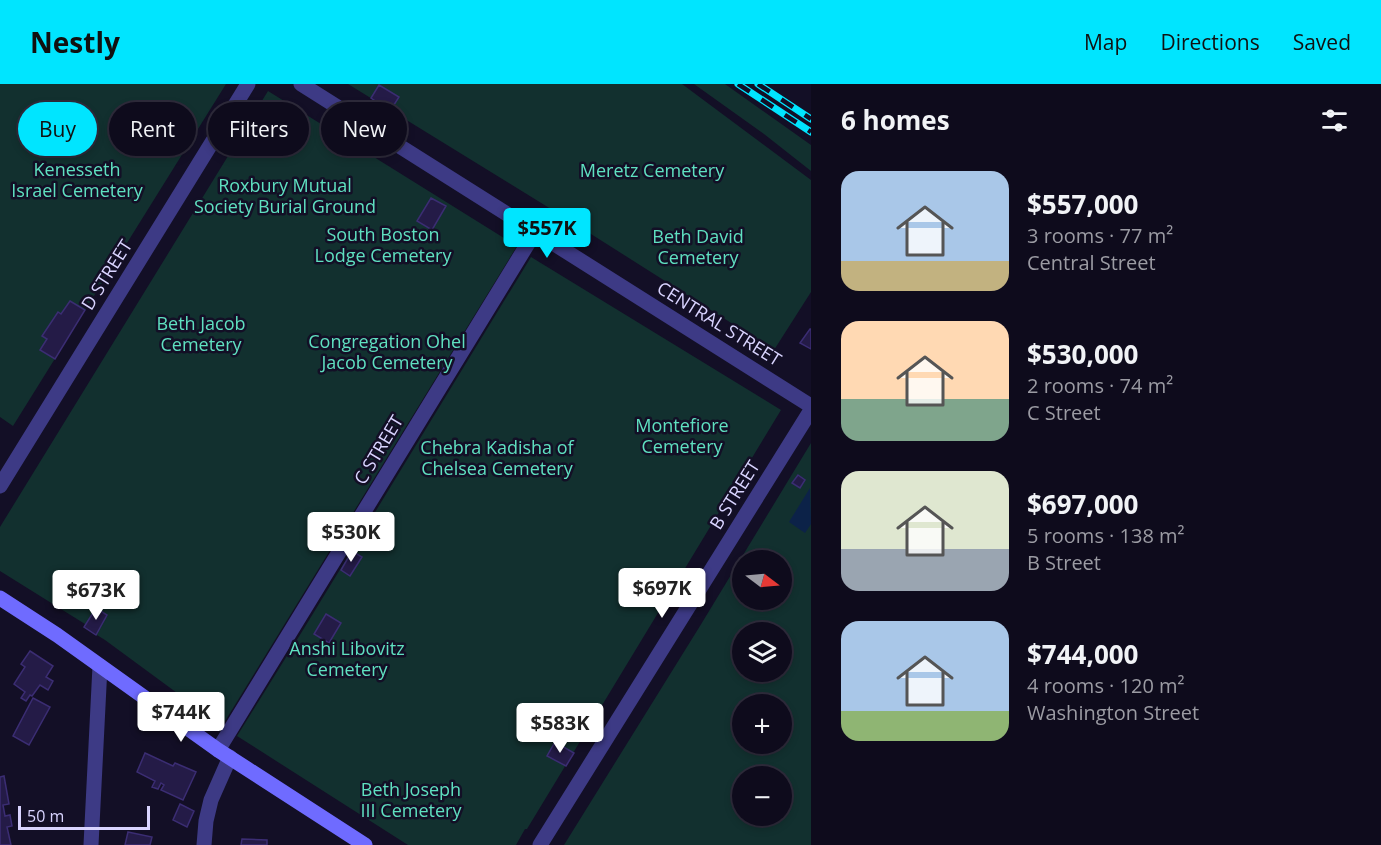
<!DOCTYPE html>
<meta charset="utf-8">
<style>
body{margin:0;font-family:"Open Sans",sans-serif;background:#171425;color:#f1f3f6;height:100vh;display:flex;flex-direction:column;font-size:22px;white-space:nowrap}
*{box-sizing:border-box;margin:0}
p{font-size:20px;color:#9b9ba3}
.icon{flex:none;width:33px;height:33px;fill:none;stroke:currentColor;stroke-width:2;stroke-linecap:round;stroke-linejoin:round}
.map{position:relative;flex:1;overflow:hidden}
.drawer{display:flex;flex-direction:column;background:#0e0b1c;width:570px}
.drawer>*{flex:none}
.hud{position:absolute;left:18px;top:18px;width:570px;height:54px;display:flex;gap:12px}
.needle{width:39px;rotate:106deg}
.tools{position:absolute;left:732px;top:466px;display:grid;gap:12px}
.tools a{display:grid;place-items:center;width:60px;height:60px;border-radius:50%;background:#0e0b1c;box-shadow:0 3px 9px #0003,0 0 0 2px #2e2b3b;font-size:30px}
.scale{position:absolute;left:18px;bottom:15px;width:132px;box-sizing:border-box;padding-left:6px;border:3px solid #d9d4ff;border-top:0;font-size:16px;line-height:21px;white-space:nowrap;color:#d9d4ff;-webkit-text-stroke:4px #130f26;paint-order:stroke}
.price{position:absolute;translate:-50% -51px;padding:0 14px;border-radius:6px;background:#fff;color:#222;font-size:20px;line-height:39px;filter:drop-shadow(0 2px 3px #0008)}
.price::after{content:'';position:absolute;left:50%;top:36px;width:18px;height:14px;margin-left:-9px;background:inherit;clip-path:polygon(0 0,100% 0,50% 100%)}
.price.active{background:#00e5ff;color:#111}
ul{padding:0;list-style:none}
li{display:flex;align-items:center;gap:18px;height:150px;padding:0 30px}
li span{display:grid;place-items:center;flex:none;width:168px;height:120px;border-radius:18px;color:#555}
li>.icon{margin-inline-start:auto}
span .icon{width:72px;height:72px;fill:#fffc;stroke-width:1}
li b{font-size:26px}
h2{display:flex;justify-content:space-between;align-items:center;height:72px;padding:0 30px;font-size:26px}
.chip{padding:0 21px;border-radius:27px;background:#0e0b1c;box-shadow:0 3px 9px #0003,0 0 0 2px #2e2b3b;font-size:21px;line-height:54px}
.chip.active{background:#00e5ff;color:#111}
header{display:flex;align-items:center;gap:36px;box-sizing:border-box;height:84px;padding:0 30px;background:#00e5ff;color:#111}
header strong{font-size:28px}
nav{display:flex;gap:33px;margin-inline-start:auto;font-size:21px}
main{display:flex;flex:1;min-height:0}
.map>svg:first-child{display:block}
.green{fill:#12302f;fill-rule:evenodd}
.water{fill:#0c2248}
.building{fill:#241b47;stroke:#3b2d73;stroke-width:1.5}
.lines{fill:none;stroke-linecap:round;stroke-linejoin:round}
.minor{stroke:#3d3a85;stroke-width:15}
.secondary{stroke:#6f6bff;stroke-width:15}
.rail-casing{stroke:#00e5ff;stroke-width:7}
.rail{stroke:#130f26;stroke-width:4.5;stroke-dasharray:14;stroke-linecap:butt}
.labels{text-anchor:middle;stroke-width:5;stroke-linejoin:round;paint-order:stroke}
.park-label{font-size:18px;fill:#5fe0c0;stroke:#130f26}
.street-label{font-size:18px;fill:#d9d4ff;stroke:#130f26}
</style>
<header>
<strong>Nestly</strong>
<nav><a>Map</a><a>Directions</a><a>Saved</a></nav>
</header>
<main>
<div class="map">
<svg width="811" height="761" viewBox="0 0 811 761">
<rect width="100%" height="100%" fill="#130f26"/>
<path class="green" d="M0 0H226L13 342 0 333Z
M348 0H682L811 96V208L774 266 572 138Z
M694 0H725L811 61V87L764 50Z
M268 7 517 162 222 642 105 556 84 543 85 540 0 487V443Z
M531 173 781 326 527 745H525L516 761H408L237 652 303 546Z
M811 359V761H564L700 542ZM742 477H782V516H742ZM742 549H782V588H742ZM742 621H782V660H742ZM742 693H782V732H742Z"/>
<path class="water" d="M810 404 811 440 805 449 789 438Z"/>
<path class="building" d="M379 1 399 13 390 27 371 14Z
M431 114 446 122 432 146 417 137Z
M70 217 85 226 55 275 40 266 47 255 42 252 58 228 61 230Z
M810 245H811V265L800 259Z
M798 391 805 396 800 404 792 399Z
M352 467 362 473 350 492 341 486Z
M96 524 107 531 96 551 84 543Z
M326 530 341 539 329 559 314 550Z
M30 567 53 582 46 593 53 597 48 606 40 601 32 612 30 611 26 617 21 614 25 608 14 600 25 583 21 580Z
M33 614 50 623 29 661 13 652Z
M555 658 574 669 566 682 547 672Z
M145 669 173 682 175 679 196 688 183 716 161 706 164 701 161 699 158 705 152 703 155 697 137 688Z
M4 692 9 720 3 721 5 732 10 731 12 742 7 743 11 761H0V693Z
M180 720 194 727 187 743 173 736Z
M128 748 152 753 150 761H125Z
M242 755 267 756V761H241Z"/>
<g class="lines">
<path class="minor" d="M301 0 811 322
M0 402 248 0
M218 666 535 148
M91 761 100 582
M204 761 206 737 211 716 230 673
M540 761 811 326"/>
<path class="secondary" d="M0 514 57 551 218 666 365 761"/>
<g class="rail-casing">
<path id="rail" d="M738 0 811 48
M758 0 811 35"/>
</g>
<use href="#rail" class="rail"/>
</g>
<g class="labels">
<g class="park-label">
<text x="77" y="92">Kenesseth<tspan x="77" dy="21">Israel Cemetery</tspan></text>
<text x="652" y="93">Meretz Cemetery</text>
<text x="285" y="108">Roxbury Mutual<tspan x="285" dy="21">Society Burial Ground</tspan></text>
<text x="383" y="157">South Boston<tspan x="383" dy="21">Lodge Cemetery</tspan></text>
<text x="698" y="159">Beth David<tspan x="698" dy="21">Cemetery</tspan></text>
<text x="201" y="246">Beth Jacob<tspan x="201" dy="21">Cemetery</tspan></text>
<text x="387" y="264">Congregation Ohel<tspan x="387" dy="21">Jacob Cemetery</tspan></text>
<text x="682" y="348">Montefiore<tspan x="682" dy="21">Cemetery</tspan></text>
<text x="497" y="370">Chebra Kadisha of<tspan x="497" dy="21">Chelsea Cemetery</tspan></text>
<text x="347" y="571">Anshi Libovitz<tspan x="347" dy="21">Cemetery</tspan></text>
<text x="411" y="712">Beth Joseph<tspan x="411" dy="21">III Cemetery</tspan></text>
</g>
<g class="street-label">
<text transform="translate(107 191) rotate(-58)" y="6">D STREET</text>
<text transform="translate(719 240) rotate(32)" y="6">CENTRAL STREET</text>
<text transform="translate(379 366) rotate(-59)" y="6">C STREET</text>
<text transform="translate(735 411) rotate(-58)" y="6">B STREET</text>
</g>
</g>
</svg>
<div class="tools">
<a><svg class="needle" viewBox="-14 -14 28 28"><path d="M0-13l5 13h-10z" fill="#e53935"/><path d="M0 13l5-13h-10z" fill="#9b9ba3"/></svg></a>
<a><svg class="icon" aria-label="layers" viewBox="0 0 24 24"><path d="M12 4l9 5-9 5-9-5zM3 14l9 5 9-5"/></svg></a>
<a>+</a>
<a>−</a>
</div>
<div class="scale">50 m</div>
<b class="price active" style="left:547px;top:175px">$557K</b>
<b class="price" style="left:351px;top:479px">$530K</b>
<b class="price" style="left:662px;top:535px">$697K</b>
<b class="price" style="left:96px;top:537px">$673K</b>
<b class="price" style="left:181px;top:659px">$744K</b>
<b class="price" style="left:560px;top:670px">$583K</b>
<div class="hud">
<a class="chip active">Buy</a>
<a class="chip">Rent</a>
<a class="chip">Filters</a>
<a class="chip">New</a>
</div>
</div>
<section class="drawer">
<h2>6 homes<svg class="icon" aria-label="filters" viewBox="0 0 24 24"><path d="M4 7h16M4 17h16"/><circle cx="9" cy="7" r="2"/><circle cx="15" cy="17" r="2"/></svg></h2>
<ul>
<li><span style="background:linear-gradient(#a9c7e8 75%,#c2b280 0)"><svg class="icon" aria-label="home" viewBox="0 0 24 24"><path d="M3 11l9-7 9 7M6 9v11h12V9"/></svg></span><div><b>$557,000</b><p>3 rooms · 77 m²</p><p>Central Street</p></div></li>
<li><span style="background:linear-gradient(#ffd9b3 65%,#7fa58c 0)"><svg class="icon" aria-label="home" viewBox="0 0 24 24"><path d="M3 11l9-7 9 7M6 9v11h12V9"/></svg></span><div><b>$530,000</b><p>2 rooms · 74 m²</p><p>C Street</p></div></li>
<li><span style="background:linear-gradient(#dfe7d0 65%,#9aa5b1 0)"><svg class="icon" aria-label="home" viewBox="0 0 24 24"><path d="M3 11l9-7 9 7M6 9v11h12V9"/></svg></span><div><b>$697,000</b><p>5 rooms · 138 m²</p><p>B Street</p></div></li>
<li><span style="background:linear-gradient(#a9c7e8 75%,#8fb573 0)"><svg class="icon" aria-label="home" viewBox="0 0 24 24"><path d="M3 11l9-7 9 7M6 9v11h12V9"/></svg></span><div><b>$744,000</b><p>4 rooms · 120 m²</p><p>Washington Street</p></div></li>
</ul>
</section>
</main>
